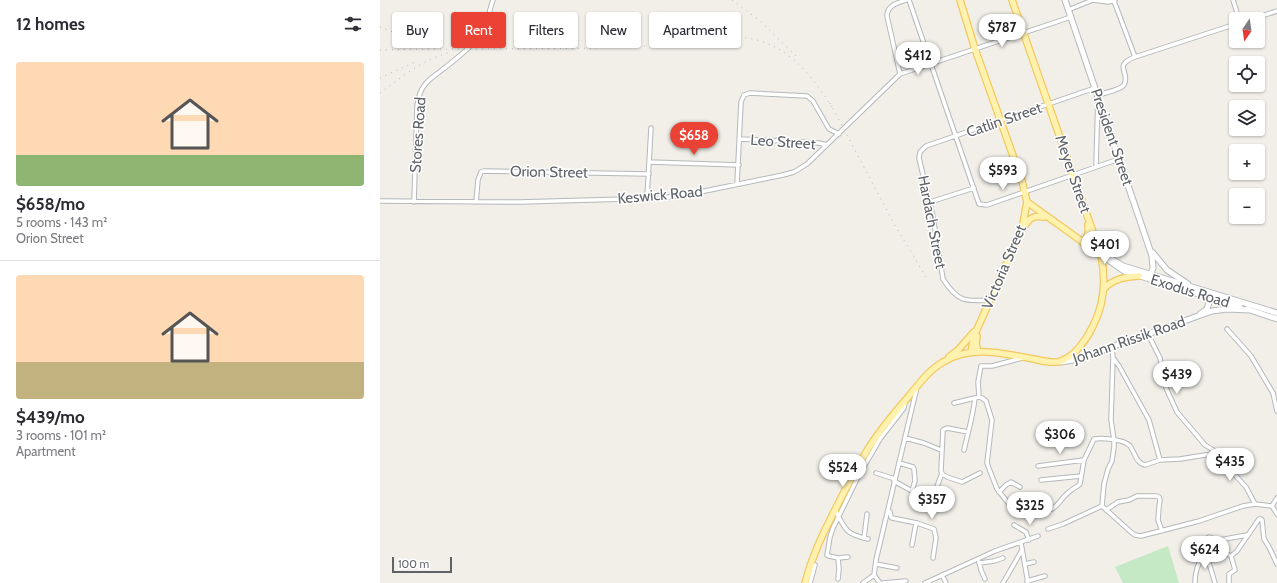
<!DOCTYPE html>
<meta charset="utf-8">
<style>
body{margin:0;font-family:Cabin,sans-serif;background:#f2f2f3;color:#2b2b33;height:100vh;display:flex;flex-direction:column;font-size:15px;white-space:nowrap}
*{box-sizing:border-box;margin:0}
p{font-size:13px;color:#7c7c81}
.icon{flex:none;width:22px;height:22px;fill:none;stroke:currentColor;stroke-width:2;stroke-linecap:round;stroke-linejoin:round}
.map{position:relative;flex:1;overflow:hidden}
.details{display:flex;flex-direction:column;background:#fff;width:380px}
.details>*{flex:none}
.top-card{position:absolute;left:12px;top:12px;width:380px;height:36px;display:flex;gap:8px}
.needle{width:26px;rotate:193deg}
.fabs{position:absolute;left:849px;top:12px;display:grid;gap:8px}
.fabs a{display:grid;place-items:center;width:36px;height:36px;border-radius:4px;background:#fff;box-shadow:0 1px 3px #0004;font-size:20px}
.scale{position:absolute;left:12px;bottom:10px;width:60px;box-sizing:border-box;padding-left:4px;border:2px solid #5f6368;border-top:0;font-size:11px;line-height:14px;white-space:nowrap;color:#5f6368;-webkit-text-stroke:3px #fff;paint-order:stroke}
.price{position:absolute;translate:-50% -34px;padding:0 9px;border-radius:14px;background:#fff;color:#222;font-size:13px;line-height:26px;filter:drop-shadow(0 1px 2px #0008)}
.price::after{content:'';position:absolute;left:50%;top:24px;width:12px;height:9px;margin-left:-6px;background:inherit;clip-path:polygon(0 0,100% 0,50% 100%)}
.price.current{background:#ea4335;color:#fff}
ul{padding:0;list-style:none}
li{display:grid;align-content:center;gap:8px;height:212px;padding:0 16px}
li+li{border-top:1px solid #e1e1e2}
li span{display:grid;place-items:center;height:124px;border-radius:4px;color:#555}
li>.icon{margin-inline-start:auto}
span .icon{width:72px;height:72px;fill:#fffc;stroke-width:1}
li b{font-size:17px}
h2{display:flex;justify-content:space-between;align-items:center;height:48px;padding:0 16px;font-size:17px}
.tag{padding:0 14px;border-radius:4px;background:#fff;box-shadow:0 1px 3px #0004;font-size:14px;line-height:36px}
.tag.current{background:#ea4335;color:#fff}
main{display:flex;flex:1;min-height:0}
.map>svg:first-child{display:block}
.green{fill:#c5e8c5}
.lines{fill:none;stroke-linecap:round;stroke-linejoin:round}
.street-casing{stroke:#b5b8bc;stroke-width:5.5}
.secondary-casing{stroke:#b6babf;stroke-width:7}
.primary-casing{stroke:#f2c960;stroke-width:8}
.street{stroke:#fff;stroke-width:3.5}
.secondary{stroke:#fff;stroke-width:5}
.primary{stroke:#fff2af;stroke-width:5.5}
.rail{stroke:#b6b7b8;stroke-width:1;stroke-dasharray:1 5;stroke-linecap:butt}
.labels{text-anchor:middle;stroke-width:3;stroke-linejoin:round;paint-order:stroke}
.street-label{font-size:15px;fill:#5f6368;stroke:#fff}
</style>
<main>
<section class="details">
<h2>12 homes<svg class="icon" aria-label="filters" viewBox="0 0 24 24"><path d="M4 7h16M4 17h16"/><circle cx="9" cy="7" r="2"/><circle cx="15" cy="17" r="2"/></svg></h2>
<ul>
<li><span style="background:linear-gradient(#ffd9b3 75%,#8fb573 0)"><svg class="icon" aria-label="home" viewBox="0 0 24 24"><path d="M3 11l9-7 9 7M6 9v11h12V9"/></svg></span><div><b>$658/mo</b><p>5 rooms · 143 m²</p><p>Orion Street</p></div></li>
<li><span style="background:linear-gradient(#ffd9b3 70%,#c2b280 0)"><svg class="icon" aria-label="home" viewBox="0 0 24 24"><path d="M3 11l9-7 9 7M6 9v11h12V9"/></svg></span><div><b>$439/mo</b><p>3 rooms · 101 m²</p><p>Apartment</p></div></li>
</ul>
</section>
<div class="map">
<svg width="897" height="583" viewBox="0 0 897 583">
<rect width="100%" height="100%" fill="#f1efe8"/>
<path class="green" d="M788 546 799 583H743L735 567Z"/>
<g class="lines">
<g class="street-casing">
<path id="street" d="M529 0 599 204 607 205 693 175 739 159
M853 0 859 19
M734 1 755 57
M688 10 713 0 728 2 735 0
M872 19 897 11
M520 74 507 16C507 5 518 3 526 0
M360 139 439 143 447 145
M269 162 359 165
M716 167 718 95C723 93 741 90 744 85 751 72 732 66 755 57L856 24
M357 184 361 102 364 95 370 93 427 96 433 101 449 129 459 134
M267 198 271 128
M0 201 140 202 282 198 325 191 403 175 414 172 427 164 520 74 691 17
M34 202 37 106C38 99 40 91 44 86 48 79 56 75 62 70 75 60 88 50 99 37 106 27 109 12 113 0
M96 202 98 180 101 172 104 171 269 174
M550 202 594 188
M610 300C584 302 577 301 563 279L553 217 539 158 540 152 546 146 715 88
M847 329 871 356 893 393 897 411
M768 334 780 358 786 388 797 412 825 445 838 453 855 475 866 487 875 504
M732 347 733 358 739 366 769 420 780 460 800 459 838 453
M733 358 731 420 734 440V447L732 461 728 469 724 484 722 506 752 533 755 535 761 536 819 521 863 506 875 504 892 506 897 514
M599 397 598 382 601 366H612L642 358
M574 403 599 397 602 398 606 401 612 420 607 463 610 471 617 489 629 504 638 512
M588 432 567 428 563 430 561 471 562 474 567 477 582 482 600 473
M525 438 544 443 561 450
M584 450C588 432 593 416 595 398
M519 463 533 467 534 469 535 481 532 491
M658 466 704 460
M496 473 515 479
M661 480 701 476
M514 481 555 504
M555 492 562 473
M619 492 626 485 631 482 640 487
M892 506 897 498
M672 509C679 505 682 497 689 492 692 489 697 487 700 484L704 460 714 439C722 438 744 439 750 446 755 453 756 463 765 465L780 460
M455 510C466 530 465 534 488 539
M508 510 510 512 511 517 512 518 537 523 554 529 556 538 553 558
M726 510 738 502 749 500 757 496H776L779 497 780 500 779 507 778 520 782 531
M637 511 652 503
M634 525 646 532 649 540
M668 529 683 524 722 506
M484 538 487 514
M641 543 648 583
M532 545 536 523
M829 552 824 541 829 537 837 540 845 539 867 535
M826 553 835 583
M468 557 458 558 449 556 447 555 450 537 453 528 479 475 500 439 524 408 525 402
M599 562 601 570 605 579
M600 563 614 561 623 558
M496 564 517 568
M645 564 654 562
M562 575 566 583
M458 579 459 569 458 558
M647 581 665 576
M430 583 435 565
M483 583 494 575
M500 583 494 575 496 560 537 387
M503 583 526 581
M545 583 615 551 658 536
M623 583 642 550
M815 583C815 572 819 555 831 551L847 554 851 556 857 551 879 519H881L882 520 884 539 889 547 897 564
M849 583V574L855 570 851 556"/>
</g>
<g class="secondary-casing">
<path id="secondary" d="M685 0 772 256 773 268 769 279
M719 246 728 257 743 266 897 313
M773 253 787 270 808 284
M721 255 744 271 860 307
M867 309 897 319
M820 314 827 309 831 296
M681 362 693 360 712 354 832 311 847 309 870 310"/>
</g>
<g class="primary-casing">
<path id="primary" d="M580 0 595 49 642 181 647 202 642 229 594 336 591 352
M647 202 721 255
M644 227C649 218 654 215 664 217
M703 243C708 237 709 233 708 225
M724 289C732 279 748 276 759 276
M597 336 596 344 598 352
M569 357 578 350 594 332
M425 583C433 552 445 530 459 502 468 484 478 466 488 449 500 430 514 413 529 396 539 384 549 370 563 362 592 344 624 354 654 359 662 361 674 364 681 361 695 356 707 339 713 326 725 303 726 280 721 255L632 0"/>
</g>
<use href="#street" class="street"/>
<use href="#secondary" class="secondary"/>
<use href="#primary" class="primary"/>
<path class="rail" d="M352 0 379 20 416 56
M0 27 33 40 54 46
M0 50C84 48 168 50 251 47 271 46 291 43 311 41 333 38 356 34 377 40 413 50 433 78 452 107
M0 78 37 61
M0 93C22 77 44 58 72 52
M450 103 513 222 546 277"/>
</g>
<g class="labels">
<g class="street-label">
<text transform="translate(624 120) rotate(-19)" y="5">Catlin Street</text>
<text transform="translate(38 135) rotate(-86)" y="5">Stores Road</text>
<text transform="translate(732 137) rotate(71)" y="5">President Street</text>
<text transform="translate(403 142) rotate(4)" y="5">Leo Street</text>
<text transform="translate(169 172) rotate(1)" y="5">Orion Street</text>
<text transform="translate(693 174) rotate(71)" y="5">Meyer Street</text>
<text transform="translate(280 195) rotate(-5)" y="5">Keswick Road</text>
<text transform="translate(552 222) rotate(79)" y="5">Hardach Street</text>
<text transform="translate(624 267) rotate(-67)" y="5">Victoria Street</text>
<text transform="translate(810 291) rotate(17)" y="5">Exodus Road</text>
<text transform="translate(749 340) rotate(-19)" y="5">Johann Rissik Road</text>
</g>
</g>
</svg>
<div class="fabs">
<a><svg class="needle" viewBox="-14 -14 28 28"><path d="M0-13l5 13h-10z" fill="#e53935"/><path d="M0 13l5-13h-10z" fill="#7c7c81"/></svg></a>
<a><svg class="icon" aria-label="locate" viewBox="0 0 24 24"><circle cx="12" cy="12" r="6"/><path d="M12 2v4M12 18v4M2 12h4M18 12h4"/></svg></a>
<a><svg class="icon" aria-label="layers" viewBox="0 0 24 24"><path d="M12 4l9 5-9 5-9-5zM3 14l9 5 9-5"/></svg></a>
<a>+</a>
<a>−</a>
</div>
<div class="scale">100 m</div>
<b class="price" style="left:622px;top:48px">$787</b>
<b class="price" style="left:538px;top:76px">$412</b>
<b class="price current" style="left:314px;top:156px">$658</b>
<b class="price" style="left:623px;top:191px">$593</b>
<b class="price" style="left:725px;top:265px">$401</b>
<b class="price" style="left:797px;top:395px">$439</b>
<b class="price" style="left:680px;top:455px">$306</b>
<b class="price" style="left:850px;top:482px">$435</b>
<b class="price" style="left:463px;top:488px">$524</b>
<b class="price" style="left:552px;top:520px">$357</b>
<b class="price" style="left:650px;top:526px">$325</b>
<b class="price" style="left:825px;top:570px">$624</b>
<div class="top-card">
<a class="tag">Buy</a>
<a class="tag current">Rent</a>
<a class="tag">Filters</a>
<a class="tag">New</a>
<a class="tag">Apartment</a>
</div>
</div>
</main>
